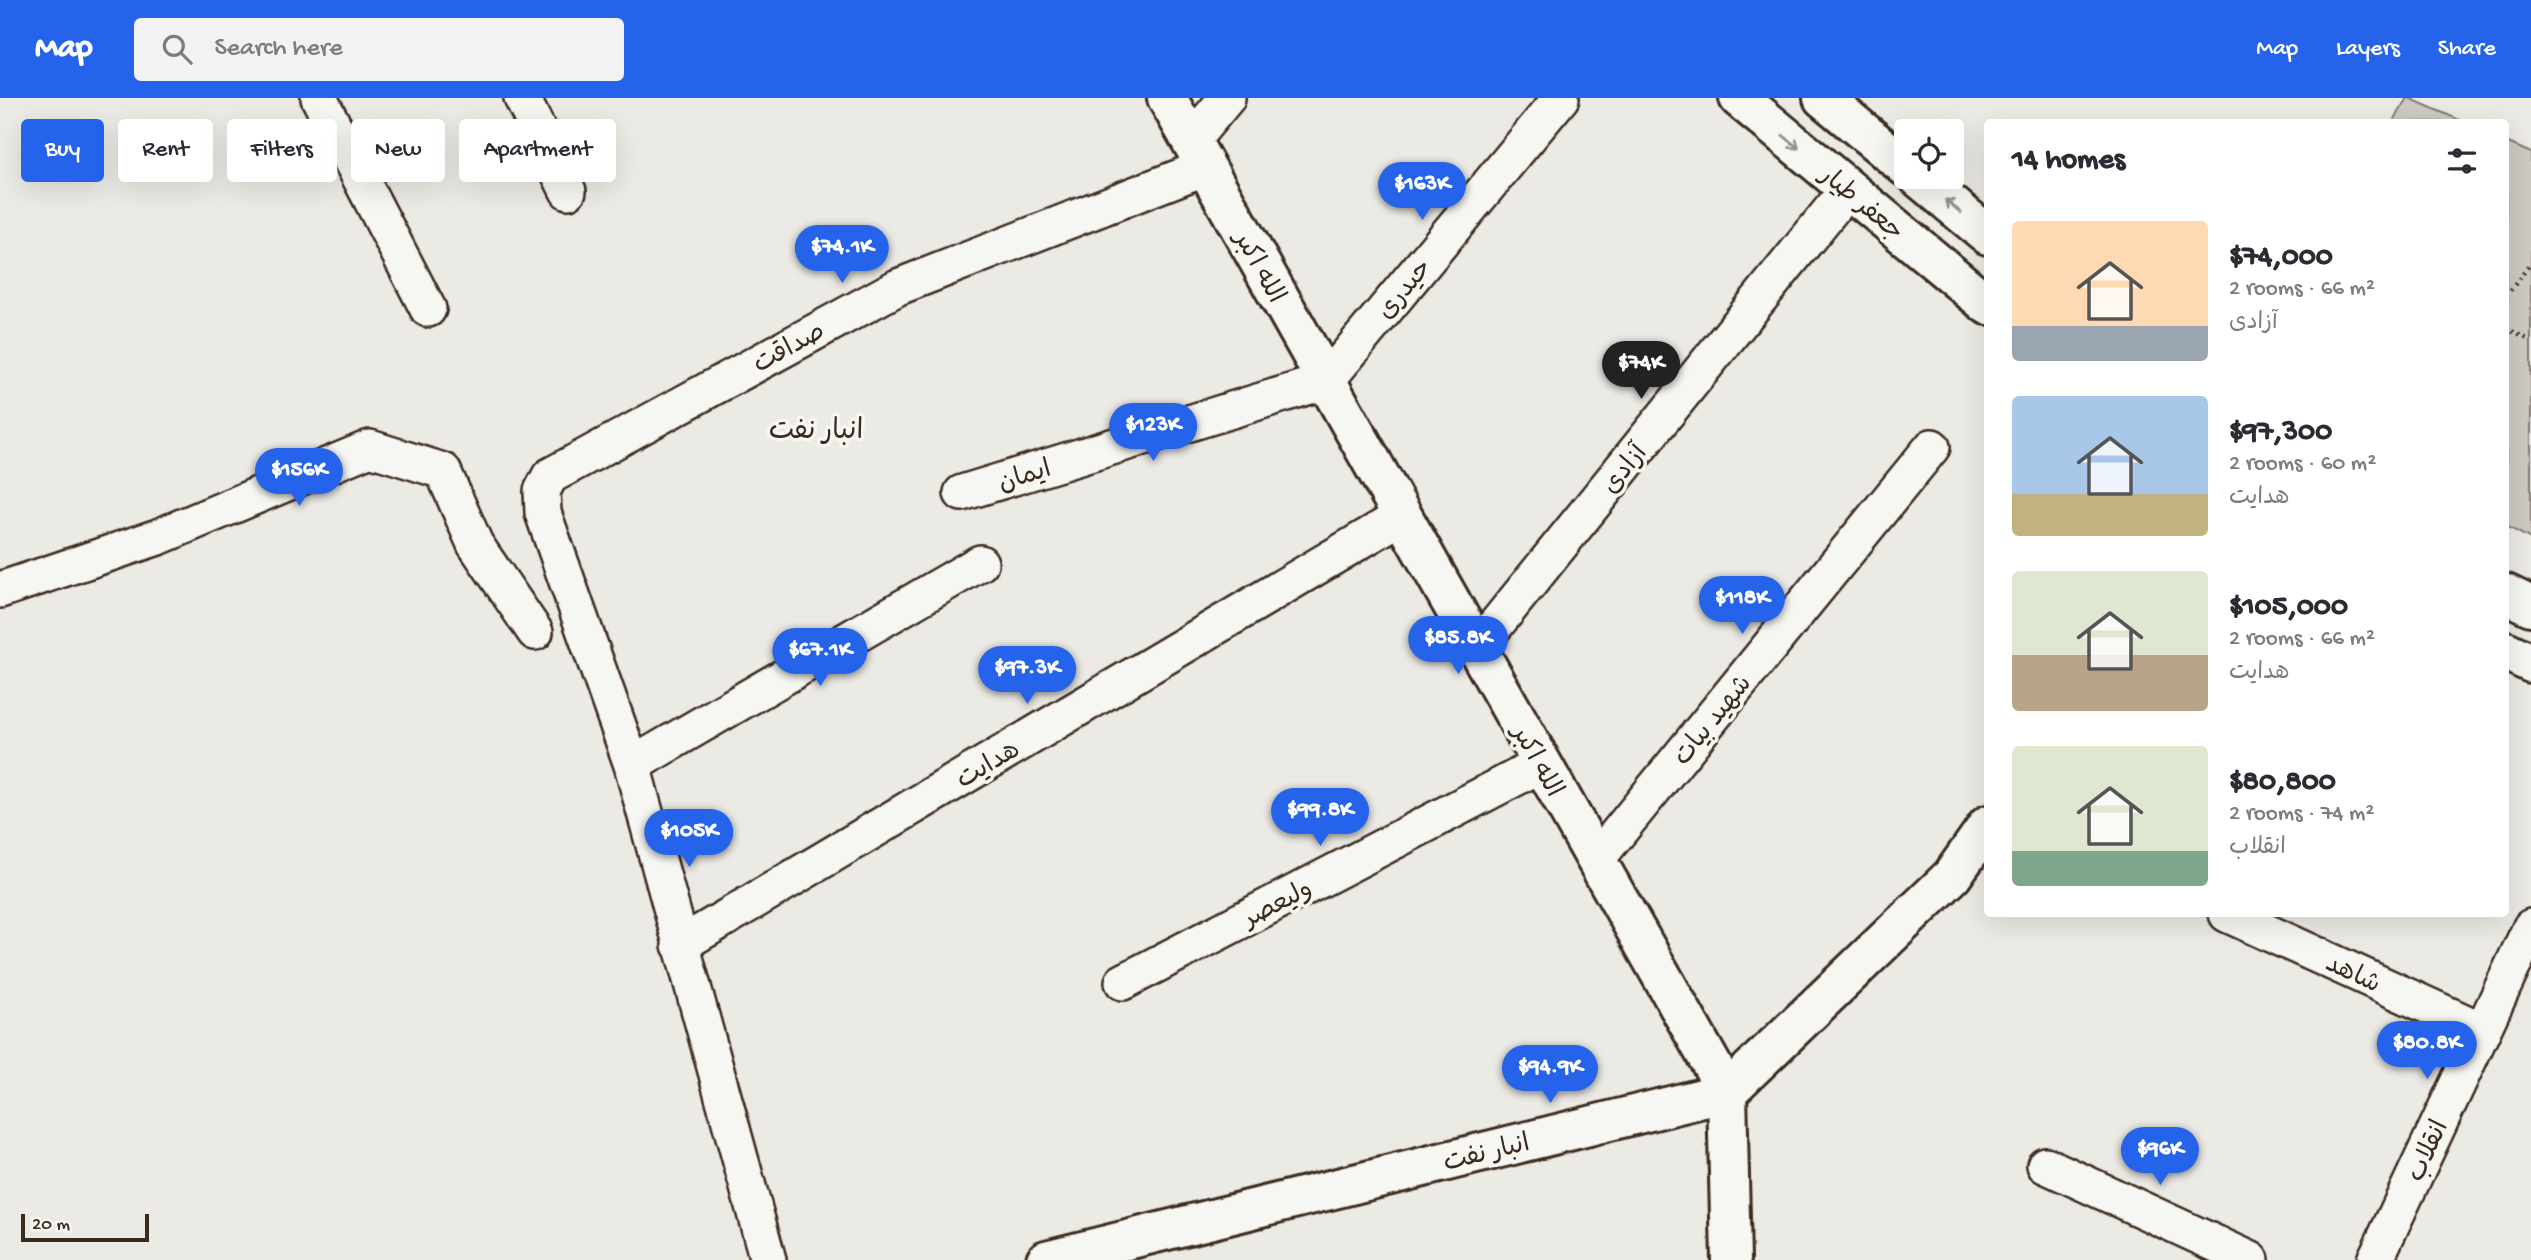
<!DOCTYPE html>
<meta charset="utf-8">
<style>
body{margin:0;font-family:"Gochi Hand","Playpen Sans Arabic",sans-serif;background:#f2f2f3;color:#2b2b33;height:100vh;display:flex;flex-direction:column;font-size:26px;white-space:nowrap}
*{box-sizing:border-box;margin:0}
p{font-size:23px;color:#7c7c81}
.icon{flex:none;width:38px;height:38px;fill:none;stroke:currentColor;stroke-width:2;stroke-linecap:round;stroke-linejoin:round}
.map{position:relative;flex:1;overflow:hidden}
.details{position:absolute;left:1984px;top:21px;width:525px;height:798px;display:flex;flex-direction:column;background:#fff;border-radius:7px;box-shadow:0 7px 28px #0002}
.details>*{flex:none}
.hud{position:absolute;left:21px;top:21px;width:665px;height:63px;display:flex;gap:14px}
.controls{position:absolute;left:1894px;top:21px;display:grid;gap:14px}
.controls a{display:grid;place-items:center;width:70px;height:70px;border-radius:7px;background:#fff;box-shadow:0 7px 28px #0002;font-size:35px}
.scale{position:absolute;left:21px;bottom:18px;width:128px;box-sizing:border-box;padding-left:7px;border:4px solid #3b2a1e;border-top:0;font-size:19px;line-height:24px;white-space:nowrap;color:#3b2a1e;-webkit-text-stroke:5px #f6f6f2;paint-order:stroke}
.price{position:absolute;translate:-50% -60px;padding:0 16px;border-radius:24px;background:#2563eb;color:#fff;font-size:23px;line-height:46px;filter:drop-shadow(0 2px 4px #0008)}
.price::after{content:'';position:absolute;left:50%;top:42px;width:21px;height:16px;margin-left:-10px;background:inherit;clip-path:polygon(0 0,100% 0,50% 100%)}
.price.on{background:#222;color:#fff}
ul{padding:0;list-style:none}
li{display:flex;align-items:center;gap:21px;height:175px;padding:0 28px}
li span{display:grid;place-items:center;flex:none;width:196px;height:140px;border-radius:7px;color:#555}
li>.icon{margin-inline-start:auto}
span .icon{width:84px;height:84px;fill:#fffc;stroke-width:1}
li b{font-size:30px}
h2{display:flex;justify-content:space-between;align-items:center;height:84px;padding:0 28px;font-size:30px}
.pill{padding:0 24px;border-radius:7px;background:#fff;box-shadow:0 7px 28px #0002;font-size:24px;line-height:63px}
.pill.on{background:#2563eb;color:#fff}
header{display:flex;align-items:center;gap:42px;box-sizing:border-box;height:98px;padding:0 35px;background:#2563eb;color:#fff}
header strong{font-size:33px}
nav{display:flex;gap:38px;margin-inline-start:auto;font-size:24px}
.search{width:490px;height:63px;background:#f2f2f3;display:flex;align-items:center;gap:18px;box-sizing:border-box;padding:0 24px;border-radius:7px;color:#7c7c81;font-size:26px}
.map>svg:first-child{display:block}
.green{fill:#cdcac4;stroke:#847a71;stroke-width:2}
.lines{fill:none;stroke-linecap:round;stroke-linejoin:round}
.minor-casing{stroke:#3b2a1e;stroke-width:40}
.tertiary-casing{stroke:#3b2a1e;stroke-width:44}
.secondary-casing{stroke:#3b2a1e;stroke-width:44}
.path{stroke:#3b2a1e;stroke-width:4.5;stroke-dasharray:2 5;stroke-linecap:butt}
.minor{stroke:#f6f6f2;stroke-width:35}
.tertiary{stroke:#f6f6f2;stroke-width:38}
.secondary{stroke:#f6f6f2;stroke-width:38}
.oneway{stroke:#989088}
.labels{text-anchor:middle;stroke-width:7;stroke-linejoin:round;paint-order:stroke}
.street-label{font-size:26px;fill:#3b2a1e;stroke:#f6f6f2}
.neighbourhood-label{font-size:28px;fill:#3b2a1e;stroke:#f6f6f2}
</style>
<header>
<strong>Map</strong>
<div class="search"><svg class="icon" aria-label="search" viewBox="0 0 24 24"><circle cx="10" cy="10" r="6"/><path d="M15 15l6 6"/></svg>Search here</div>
<nav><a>Map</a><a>Layers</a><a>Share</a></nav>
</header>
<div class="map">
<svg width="2531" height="1162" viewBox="0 0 2531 1162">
<rect width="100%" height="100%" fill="#ebeae5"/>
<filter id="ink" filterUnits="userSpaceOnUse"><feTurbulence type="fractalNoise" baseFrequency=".0143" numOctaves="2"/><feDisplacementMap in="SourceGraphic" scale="14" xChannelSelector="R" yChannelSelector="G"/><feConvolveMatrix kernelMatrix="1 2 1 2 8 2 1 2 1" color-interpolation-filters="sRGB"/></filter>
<g filter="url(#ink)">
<path class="green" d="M2408 0H2409L2464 24H2393Z
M2506 44 2531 55V441L2506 428Z"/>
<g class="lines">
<g class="minor-casing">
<path id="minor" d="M319 0 428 211
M522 0 568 93
M1191 43 1227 0
M962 395 1326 283 1561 0
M0 492 158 439 370 350 443 373 475 446 535 534
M1477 550 1848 91
M632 667 980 465
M1596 762 1932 349
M2227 816 2481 932
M680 847 1402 418
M1123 884 1542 666
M2045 1067 2251 1162
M768 1162 632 667 543 415 542 393 550 378 898 189 1206 69
M2375 1162 2531 829"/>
</g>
<g class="tertiary-casing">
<path id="tertiary" d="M1167 0 1727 994 1731 1162
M1046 1162 1727 994 1952 778 1988 727"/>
</g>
<g class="secondary-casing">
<path id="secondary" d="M1739 0 1988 207
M1823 0 1906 69
M1918 79 1988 137
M2506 496 2531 508
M2506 553 2531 565"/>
</g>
<path class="path" d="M2506 198 2531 165
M2506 230 2531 243"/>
<use href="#minor" class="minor"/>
<use href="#tertiary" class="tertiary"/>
<use href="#secondary" class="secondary"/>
</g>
<defs><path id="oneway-shaft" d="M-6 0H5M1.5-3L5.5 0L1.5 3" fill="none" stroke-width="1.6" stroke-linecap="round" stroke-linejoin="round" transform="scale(1.75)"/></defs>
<g class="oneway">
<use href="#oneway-shaft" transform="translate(1791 44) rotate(40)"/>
<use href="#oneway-shaft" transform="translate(1953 108) rotate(-140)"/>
</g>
</g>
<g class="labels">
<g class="street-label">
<text transform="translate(1863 104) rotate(40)" y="9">جعفر طیار</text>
<text transform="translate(1261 168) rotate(61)" y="9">الله اکبر</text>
<text transform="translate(1403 190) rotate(-50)" y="9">حیدری</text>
<text transform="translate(788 248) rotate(-29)" y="9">صداقت</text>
<text transform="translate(1623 370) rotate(-51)" y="9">آزادی</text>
<text transform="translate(1024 376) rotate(-17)" y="9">ایمان</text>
<text transform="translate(1711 621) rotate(-51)" y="9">شهید بیات</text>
<text transform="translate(1539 662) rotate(61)" y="9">الله اکبر</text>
<text transform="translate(987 665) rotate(-31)" y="9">هدایت</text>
<text transform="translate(1277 804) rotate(-27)" y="9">ولیعصر</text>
<text transform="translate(2354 874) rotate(25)" y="9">شاهد</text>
<text transform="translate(2426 1052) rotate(-65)" y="9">انقلاب</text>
<text transform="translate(1486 1053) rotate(-14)" y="9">انبار نفت</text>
</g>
<g class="neighbourhood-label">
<text x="816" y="340">انبار نفت</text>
</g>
</g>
</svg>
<div class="controls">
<a><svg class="icon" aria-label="locate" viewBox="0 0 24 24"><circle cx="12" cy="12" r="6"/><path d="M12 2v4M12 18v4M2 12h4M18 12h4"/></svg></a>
</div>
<div class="scale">20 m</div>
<b class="price" style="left:1422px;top:124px">$163K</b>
<b class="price" style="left:842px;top:187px">$74.1K</b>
<b class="price on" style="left:1641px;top:303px">$74K</b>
<b class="price" style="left:1153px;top:365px">$123K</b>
<b class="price" style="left:299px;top:410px">$156K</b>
<b class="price" style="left:1742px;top:538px">$118K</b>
<b class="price" style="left:1458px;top:578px">$85.8K</b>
<b class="price" style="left:820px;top:590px">$67.1K</b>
<b class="price" style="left:1027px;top:608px">$97.3K</b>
<b class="price" style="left:1320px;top:750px">$99.8K</b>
<b class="price" style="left:689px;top:771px">$105K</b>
<b class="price" style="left:2427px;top:983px">$80.8K</b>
<b class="price" style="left:1550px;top:1007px">$94.9K</b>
<b class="price" style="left:2160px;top:1089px">$96K</b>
<div class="hud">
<a class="pill on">Buy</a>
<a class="pill">Rent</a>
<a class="pill">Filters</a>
<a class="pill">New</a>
<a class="pill">Apartment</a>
</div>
<section class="details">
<h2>14 homes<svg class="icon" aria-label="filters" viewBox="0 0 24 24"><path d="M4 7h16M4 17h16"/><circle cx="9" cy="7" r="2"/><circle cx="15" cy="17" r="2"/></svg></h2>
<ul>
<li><span style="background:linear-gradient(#ffd9b3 75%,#9aa5b1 0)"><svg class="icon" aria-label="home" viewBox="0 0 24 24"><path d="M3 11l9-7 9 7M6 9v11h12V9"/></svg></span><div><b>$74,000</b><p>2 rooms · 66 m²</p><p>آزادی</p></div></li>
<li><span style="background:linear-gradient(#a9c7e8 70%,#c2b280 0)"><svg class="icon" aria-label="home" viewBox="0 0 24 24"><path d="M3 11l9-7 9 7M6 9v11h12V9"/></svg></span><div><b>$97,300</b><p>2 rooms · 60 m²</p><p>هدایت</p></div></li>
<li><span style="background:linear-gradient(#dfe7d0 60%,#b9a48a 0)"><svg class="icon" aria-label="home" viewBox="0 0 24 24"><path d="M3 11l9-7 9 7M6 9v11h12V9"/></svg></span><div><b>$105,000</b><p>2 rooms · 66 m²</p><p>هدایت</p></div></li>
<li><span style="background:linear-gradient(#dfe7d0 75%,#7fa58c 0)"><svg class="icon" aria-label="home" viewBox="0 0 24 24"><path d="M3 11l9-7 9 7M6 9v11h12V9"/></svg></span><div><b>$80,800</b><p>2 rooms · 74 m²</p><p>انقلاب</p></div></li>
</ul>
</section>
</div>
